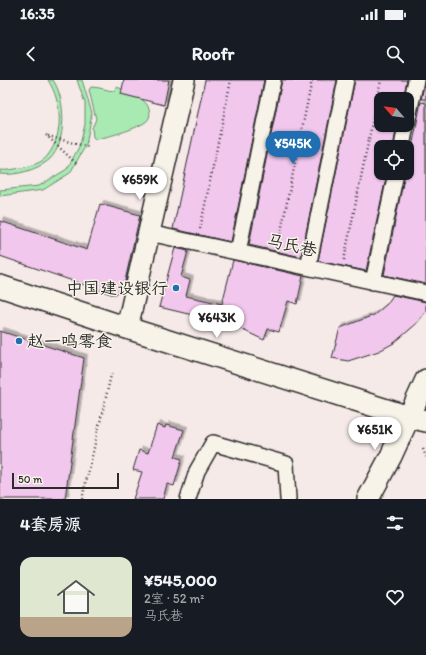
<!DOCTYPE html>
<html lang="zh">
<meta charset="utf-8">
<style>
body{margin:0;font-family:Itim,"LXGW WenKai TC",sans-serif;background:#20242c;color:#f1f3f6;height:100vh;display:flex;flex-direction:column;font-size:15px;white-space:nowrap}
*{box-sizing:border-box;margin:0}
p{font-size:13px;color:#9ea1a6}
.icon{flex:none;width:22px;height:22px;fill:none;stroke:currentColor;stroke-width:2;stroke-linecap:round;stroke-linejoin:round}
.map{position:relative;height:419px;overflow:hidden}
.sheet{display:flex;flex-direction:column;background:#171b24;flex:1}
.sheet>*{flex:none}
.needle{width:26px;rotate:298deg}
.tools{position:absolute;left:374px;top:12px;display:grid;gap:8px}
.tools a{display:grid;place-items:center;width:40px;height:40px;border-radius:8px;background:#171b24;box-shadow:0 1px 3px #0004;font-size:20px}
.scale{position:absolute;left:12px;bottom:10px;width:107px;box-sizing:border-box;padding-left:4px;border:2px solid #2b2b2b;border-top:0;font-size:11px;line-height:14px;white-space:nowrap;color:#2b2b2b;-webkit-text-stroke:3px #f7f3e8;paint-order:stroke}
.price{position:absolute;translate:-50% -34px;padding:0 9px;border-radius:14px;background:#fff;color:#222;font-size:13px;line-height:26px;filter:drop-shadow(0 1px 2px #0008)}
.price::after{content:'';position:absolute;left:50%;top:24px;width:12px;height:9px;margin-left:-6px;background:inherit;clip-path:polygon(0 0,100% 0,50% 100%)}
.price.current{background:#1f6fb2;color:#fff}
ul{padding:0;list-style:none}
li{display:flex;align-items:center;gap:12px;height:100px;padding:0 20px}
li+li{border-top:1px solid #363941}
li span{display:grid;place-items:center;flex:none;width:112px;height:80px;border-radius:12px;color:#555}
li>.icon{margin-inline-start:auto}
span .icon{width:48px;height:48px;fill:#fffc;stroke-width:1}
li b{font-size:17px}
h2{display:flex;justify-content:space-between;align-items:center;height:48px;padding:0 20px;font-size:17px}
.status{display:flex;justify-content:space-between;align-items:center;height:28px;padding:0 20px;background:#171b24;direction:ltr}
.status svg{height:11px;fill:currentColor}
header{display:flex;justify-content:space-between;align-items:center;height:52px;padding:0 20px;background:#171b24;font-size:18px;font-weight:700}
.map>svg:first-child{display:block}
.green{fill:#a9e9b2;stroke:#6a8a6e}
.building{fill:#f2c7ee;stroke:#2b2b2b;filter:url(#shadow)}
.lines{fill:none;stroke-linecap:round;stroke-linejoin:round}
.street-casing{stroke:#2b2b2b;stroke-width:18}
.secondary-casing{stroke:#2b2b2b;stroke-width:24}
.path{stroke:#2b2b2b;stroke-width:2.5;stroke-dasharray:1 3;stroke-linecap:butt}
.street{stroke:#f7f3e8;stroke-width:15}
.secondary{stroke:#f7f3e8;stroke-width:21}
.poi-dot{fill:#1f6fb2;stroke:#f7f3e8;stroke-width:1.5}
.labels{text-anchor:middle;stroke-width:3;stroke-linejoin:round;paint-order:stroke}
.street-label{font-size:17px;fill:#2b2b2b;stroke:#f7f3e8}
.poi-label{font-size:17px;fill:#2b2b2b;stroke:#f7f3e8;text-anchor:end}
</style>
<div class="status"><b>16:35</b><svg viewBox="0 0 49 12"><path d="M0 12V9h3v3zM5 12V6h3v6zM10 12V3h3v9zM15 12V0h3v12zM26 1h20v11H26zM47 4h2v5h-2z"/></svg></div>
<header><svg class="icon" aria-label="back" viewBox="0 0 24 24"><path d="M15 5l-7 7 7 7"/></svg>Roofr<svg class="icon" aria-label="search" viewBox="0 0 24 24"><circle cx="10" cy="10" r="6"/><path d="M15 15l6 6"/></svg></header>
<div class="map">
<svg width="426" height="419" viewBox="0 0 426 419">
<defs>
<filter id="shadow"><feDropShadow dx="3.5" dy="-3.5" stdDeviation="0" flood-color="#0004"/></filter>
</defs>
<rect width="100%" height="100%" fill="#f6eae9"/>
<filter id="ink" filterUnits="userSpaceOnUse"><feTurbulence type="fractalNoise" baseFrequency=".025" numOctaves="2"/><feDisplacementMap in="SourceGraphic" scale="8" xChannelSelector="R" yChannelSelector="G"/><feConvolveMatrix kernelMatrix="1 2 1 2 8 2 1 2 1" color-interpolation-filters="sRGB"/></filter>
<g filter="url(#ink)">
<path class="green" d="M48 0H53C66 19 67 62 50 79 38 90 15 96 0 94V90C7 91 14 89 21 88 30 86 43 83 48 75 64 54 62 22 48 0Z
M77 0H82L92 33 86 65 70 93 43 110 0 116V110L39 106 67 89 80 65 85 44V23Z
M91 7C101 7 107 11 115 11L116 7C128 10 155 21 149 38 146 47 105 58 95 59L93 57 92 48 96 39 89 10Z"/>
<path class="building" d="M124 0H169L164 25 121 14Z
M205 0H264L231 162 173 149Z
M282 0H337L301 177 249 165Z
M355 0H407L403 19H381V45H397L393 67H381V93H387L366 191 318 181Z
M425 0 426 19H421L425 2Z
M421 22 426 23V204L384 195 405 93H407Z
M100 124 140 135 124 205 116 214H111L0 176V141L87 170Z
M175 168 188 171 181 197 190 200 186 216 222 224 233 180 303 196 297 224 288 221 279 252 268 249 264 260 230 244 159 227Z
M393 215 426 222V231L415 245 394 263 379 271 348 281 332 278 340 248 374 235 387 224Z
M0 251 84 278 65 419H0Z
M157 345 165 348 166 345 184 350 175 377 182 379 174 406 167 404 163 419H133L142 392 133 390 139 370 148 373Z"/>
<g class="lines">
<g class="street-casing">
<path id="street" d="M407 42 416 0
M402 67 406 45
M149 153 426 213
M238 172 273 0
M308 187 346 0
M373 202 396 93
M188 419 197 391 213 363 286 384 288 419"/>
</g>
<g class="secondary-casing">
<path id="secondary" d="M0 206 127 248 409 337 426 341
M127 248 184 0
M368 419 391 376 426 300"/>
</g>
<path class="path" d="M46 55 78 85
M48 56 88 67
M200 149 231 0
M278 166 312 0
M344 180 381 0
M423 369 426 377
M82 419 112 291"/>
<use href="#street" class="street"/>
<use href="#secondary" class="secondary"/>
</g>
</g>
<g class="poi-dot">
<circle cx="176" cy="208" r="4"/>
<circle cx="19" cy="261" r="4"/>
</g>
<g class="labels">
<g class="street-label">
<text transform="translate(292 165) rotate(12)" y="6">马氏巷</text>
</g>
<g class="poi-label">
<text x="168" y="214">中国建设银行</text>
<text x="27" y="267" text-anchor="start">赵一鸣零食</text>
</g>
</g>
</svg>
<div class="tools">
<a><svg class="needle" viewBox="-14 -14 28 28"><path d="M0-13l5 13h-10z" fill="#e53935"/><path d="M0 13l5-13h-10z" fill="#9ea1a6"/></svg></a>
<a><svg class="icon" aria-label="locate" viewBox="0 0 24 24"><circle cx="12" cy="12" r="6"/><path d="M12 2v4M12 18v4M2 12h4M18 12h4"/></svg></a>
</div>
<div class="scale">50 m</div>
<b class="price current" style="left:293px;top:85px">¥545K</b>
<b class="price" style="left:140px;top:121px">¥659K</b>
<b class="price" style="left:217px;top:259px">¥643K</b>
<b class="price" style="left:375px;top:371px">¥651K</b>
</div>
<section class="sheet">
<h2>4套房源<svg class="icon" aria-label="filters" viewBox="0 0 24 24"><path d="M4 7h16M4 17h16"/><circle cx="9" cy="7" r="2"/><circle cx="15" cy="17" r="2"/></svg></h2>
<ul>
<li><span style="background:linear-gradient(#dfe7d0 75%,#b9a48a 0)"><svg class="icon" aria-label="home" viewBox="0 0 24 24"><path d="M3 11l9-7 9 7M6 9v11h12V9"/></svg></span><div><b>¥545,000</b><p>2室 · 52 m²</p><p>马氏巷</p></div><svg class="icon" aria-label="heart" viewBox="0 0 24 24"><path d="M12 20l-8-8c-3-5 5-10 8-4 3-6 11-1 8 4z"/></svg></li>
</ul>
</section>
